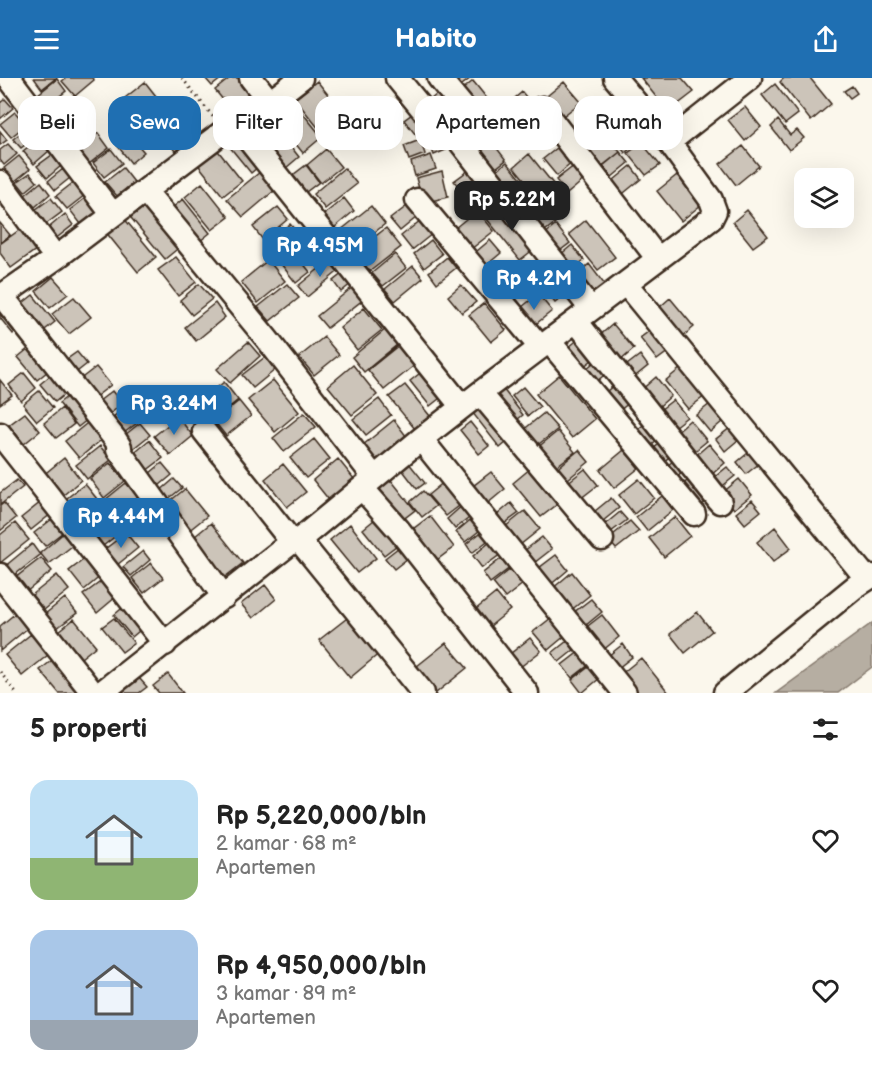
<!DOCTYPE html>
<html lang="id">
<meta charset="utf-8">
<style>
body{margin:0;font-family:"Balsamiq Sans",sans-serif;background:#f2f2f2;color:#222;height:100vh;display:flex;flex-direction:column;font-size:22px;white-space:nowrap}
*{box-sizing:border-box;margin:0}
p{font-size:20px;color:#767676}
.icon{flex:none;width:33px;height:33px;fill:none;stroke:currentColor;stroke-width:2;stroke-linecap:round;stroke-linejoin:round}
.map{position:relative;height:615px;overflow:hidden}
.side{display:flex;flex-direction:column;background:#fff;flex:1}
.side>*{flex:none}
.guide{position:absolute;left:18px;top:18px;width:837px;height:54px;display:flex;gap:12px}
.tools{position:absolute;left:794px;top:90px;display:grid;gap:12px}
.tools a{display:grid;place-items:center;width:60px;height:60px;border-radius:12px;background:#fff;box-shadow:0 6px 24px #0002;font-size:30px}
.price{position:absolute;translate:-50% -51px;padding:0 14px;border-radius:12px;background:#1f6fb2;color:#fff;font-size:20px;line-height:39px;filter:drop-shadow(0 2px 3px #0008)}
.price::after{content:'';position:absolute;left:50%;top:36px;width:18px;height:14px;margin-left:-9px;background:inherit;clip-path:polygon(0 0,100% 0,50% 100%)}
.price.on{background:#222;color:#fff}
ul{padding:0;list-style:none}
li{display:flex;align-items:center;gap:18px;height:150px;padding:0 30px}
li span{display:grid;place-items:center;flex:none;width:168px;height:120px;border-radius:18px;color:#555}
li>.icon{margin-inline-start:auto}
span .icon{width:72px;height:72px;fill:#fffc;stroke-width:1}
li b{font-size:26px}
h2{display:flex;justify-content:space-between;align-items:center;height:72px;padding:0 30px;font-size:26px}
.pill{padding:0 21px;border-radius:18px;background:#fff;box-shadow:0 6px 24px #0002;font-size:21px;line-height:54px}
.pill.on{background:#1f6fb2;color:#fff}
header{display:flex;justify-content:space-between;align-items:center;height:78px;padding:0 30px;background:#1f6fb2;color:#fff;font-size:27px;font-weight:600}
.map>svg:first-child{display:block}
.water{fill:#b6aea2;stroke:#85796d;stroke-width:1.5}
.building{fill:#ccc4b9;stroke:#3b2a1e;stroke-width:1.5}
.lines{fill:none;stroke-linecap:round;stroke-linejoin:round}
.minor-casing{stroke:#3b2a1e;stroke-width:27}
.path{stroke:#3b2a1e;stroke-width:3;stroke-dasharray:1.5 4.5;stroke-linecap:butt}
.minor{stroke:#fbf7ec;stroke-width:22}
</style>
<header><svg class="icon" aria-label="menu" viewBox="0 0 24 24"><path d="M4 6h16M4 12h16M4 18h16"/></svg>Habito<svg class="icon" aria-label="share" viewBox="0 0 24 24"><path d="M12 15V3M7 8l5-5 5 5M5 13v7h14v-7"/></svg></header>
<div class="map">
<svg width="872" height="615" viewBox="0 0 872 615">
<rect width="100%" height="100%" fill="#fbf7ec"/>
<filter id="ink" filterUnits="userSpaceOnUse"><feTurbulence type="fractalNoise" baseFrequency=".0167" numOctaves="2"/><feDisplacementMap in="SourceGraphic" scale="12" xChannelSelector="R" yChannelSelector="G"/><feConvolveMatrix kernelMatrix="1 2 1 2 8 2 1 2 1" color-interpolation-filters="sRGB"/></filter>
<g filter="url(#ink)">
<path class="water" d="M872 545V589L838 615H776Z"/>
<path class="building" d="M34 0H56L42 11Z
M66 0H92L94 2 75 18 62 3Z
M205 0H222L212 8Z
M230 0H243L255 16 233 34 215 12Z
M444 0H471L454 13Z
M641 0H682L694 14 668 34Z
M784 0H810L831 26 811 43 780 4Z
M57 1 66 13 46 29 37 17Z
M317 3 350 44 328 62 295 21Z
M473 3 489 23 473 36 457 16Z
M145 4 156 18 132 37 121 23Z
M564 4 581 24 558 42 542 22Z
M775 6 798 36 785 46 762 17Z
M852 8 857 15 850 20 844 13Z
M442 12 460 35 443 49 425 26Z
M522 14 535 30 515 45 503 30Z
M155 20 168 35 141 56 129 41Z
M616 20 630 37 609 54 596 37Z
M5 21 13 30 0 41V25Z
M67 22 76 32 59 44 52 34Z
M292 22 322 59 303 75 273 38Z
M745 29 761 49 745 63 728 42Z
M80 30 90 42 73 56 63 44Z
M419 31 434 49 419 61 404 42Z
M492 31 511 55 499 66 479 42Z
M15 34 26 47 11 59 0 46Z
M536 34 547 48 527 64 516 50Z
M265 36 299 79 286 90 252 47Z
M174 38 192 60 175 73 158 51Z
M778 42 790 57 797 52 804 60 789 72 771 49Z
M629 43 643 60 625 75 612 57Z
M473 46 484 60 470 71 460 57Z
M88 47 95 55 78 69 71 61Z
M27 50 34 60 21 70 13 61Z
M601 51 620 74 601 89 582 66Z
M0 53 7 62 0 67Z
M98 55 109 70 89 86 78 72Z
M450 55 455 68 434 77 429 63Z
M129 57 144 74 131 85 117 67Z
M242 57 264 84 251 95 229 68Z
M39 60 49 73 34 86 23 73Z
M489 60 506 82 487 97 470 75Z
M420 62 425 76 409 82 404 68Z
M642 65 660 87 646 97 628 75Z
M8 66 17 76 4 87 0 82V72Z
M562 66 575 82 557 98 543 81Z
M743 68 759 88 736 107 720 86Z
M215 69 242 103 223 118 196 84Z
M111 71 122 85 104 99 93 85Z
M326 71 341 89 321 105 307 87Z
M620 74 629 85 612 99 603 88Z
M529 76 554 107 539 119 514 89Z
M52 77 61 88 47 100 37 88Z
M431 77 436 91 415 98 411 84Z
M19 78 30 91 15 103 4 90Z
M507 84 536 119 517 134 488 99Z
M306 87 319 104 306 114 293 97Z
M575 87 586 100 567 116 556 102Z
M631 88 641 101 619 119 609 106Z
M473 89 486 105 467 119 454 103Z
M123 90 134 104 117 118 105 104Z
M344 90 357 106 325 131 313 116Z
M63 91 70 100 55 112 48 103Z
M442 93 448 119 423 125 416 100Z
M260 94 275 112 243 139 227 121Z
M30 95 37 104 25 114 17 104Z
M677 97 701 127 681 143 657 113Z
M41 104 50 116 35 129 25 117Z
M74 104 85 117 67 131 56 118Z
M202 105 229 139 212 152 185 119Z
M88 118 99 132 81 146 70 132Z
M51 120 62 134 42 149 31 135Z
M344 120 354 133 334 150 323 137Z
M144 121 181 168 165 181 127 135Z
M183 121 210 155 194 168 166 135Z
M538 123 555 145 537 159 520 137Z
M505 127 538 168 520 182 487 141Z
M371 128 385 146 355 170 341 152Z
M407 128 417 139 400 153 390 141Z
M278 129 288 141 263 162 253 149Z
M477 132 494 153 466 175 450 154Z
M747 132 768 158 753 169 733 144Z
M65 136 73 147 54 162 46 152Z
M123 139 156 179 138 194 105 153Z
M421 142 432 156 412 172 401 158Z
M586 142 615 179 598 192 569 156Z
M0 145 10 157 0 165Z
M29 145 44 166 11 190 0 175V166Z
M290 146 299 157 277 174 268 163Z
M556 147 570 165 553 178 539 161Z
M386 150 401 169 369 194 354 175Z
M304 160 312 170 302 178 294 168Z
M431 162 442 176 424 190 414 176Z
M490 162 501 175 482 191 471 178Z
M572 167 584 182 566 197 554 182Z
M291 170 310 194 296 205 277 181Z
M395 176 406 190 383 208 372 195Z
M176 179 196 204 178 218 158 192Z
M447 179 456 190 437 205 429 194Z
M332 180 341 191 307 219 298 208Z
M268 182 285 203 258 225 241 204Z
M549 184 572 212 555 225 533 197Z
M589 186 605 207 587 221 571 201Z
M413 188 423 200 395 223 385 211Z
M343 195 352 205 341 214 333 203Z
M53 199 68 216 50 230 36 213Z
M199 206 212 221 192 237 180 222Z
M287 206 299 220 270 243 258 229Z
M461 207 476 224 462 235 448 218Z
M354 208 364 221 327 250 317 238Z
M538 216 552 233 531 250 517 233Z
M33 217 55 244 41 255 19 228Z
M74 219 91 239 69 256 52 236Z
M670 220 694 249 676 264 653 235Z
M215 225 225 239 196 263 185 249Z
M484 225 506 252 491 264 469 237Z
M0 228 22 249 13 256 0 240Z
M364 230 382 252 357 272 340 250Z
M613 246 634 271 620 283 599 258Z
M386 251 398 266 364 294 352 279Z
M652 251 669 273 657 282 640 260Z
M324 259 339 277 314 297 299 279Z
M580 260 596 279 579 292 564 273Z
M248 264 260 278 230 305 217 291Z
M34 266 53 289 37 302 18 279Z
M399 267 415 287 384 312 368 292Z
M77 274 87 286 73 297 63 284Z
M640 277 648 288 632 301 623 290Z
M265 279 275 292 253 310 242 297Z
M598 281 608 294 591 308 581 295Z
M353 287 377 317 352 337 328 308Z
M96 289 111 307 94 320 79 302Z
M681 290 705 318 688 331 665 303Z
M57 292 72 310 55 324 40 306Z
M424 292 444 317 430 328 410 303Z
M24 295 36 310 21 323 9 307Z
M559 297 595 341 572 360 536 316Z
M656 299 671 318 655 332 640 313Z
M0 302 12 317 0 326Z
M273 302 299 334 275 354 248 322Z
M620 302 634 321 615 336 601 318Z
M224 304 238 322 214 342 199 324Z
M405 307 430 338 415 351 389 319Z
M523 309 540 329 528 338 512 318Z
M503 311 523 337 512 346 491 321Z
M39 313 53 330 37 343 23 326Z
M112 313 122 326 105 340 94 327Z
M73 314 92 338 78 349 59 325Z
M379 321 391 337 366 357 353 341Z
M673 322 687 339 670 352 656 335Z
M715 322 728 339 710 354 696 337Z
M239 323 251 338 226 358 214 343Z
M484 325 513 359 500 370 472 334Z
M62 330 74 346 56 360 44 345Z
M124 330 137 345 120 358 108 343Z
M25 335 40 353 24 366 9 347Z
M304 335 316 349 284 374 273 360Z
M544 335 558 351 535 369 522 353Z
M178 339 193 358 170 377 154 358Z
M91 342 105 359 79 380 65 363Z
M394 342 407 359 371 387 358 371Z
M650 342 663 358 646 372 633 355Z
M690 342 707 363 691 376 674 356Z
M470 344 489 368 479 376 460 352Z
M140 345 150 357 130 373 120 361Z
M735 346 744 357 725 373 716 361Z
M558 353 575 374 554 390 537 370Z
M668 359 678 372 658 388 648 375Z
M314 361 330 381 306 400 290 380Z
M149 362 163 380 146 393 132 376Z
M709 366 725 385 710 398 694 379Z
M100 368 111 382 87 401 76 387Z
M754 370 764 382 746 396 737 384Z
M579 372 589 384 563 405 554 393Z
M624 372 639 390 614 410 600 392Z
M679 378 688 390 672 403 662 392Z
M64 380 81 402 60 420 42 398Z
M338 381 355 402 329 422 313 402Z
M408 384 425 405 417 411 401 390Z
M110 385 125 403 104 420 90 401Z
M162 385 172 397 154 412 144 400Z
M283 386 306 414 287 429 265 401Z
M727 389 735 398 719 411 711 402Z
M531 390 559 425 541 439 513 405Z
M585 391 598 407 580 421 567 405Z
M491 394 505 411 487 426 473 408Z
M694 397 712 419 697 431 680 409Z
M174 401 182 410 167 422 160 413Z
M639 401 654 420 634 436 619 417Z
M739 401 752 417 734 431 722 415Z
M17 402 23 409 0 427V415Z
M391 402 415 432 397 446 373 416Z
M445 403 463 425 446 438 428 417Z
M126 405 141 423 120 440 105 422Z
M85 406 97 421 76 438 63 423Z
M185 411 207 438 187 454 165 427Z
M423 413 436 428 422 439 410 424Z
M662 418 673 432 647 453 636 439Z
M611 420 619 430 603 443 595 433Z
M752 422 761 433 745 446 736 435Z
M41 424 51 436 31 452 21 440Z
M99 424 109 436 92 450 82 437Z
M4 425 16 440 0 453V428Z
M511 425 519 435 504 446 497 437Z
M464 426 473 437 455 451 447 441Z
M525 433 540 451 520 467 505 449Z
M620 434 627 442 603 460 597 453Z
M380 437 401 464 384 477 363 451Z
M430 438 454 469 433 485 409 454Z
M475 438 484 449 465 464 456 454Z
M675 439 690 458 664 479 649 460Z
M111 440 122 453 103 468 92 455Z
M52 441 63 454 45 468 34 455Z
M630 443 639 453 616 471 608 461Z
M15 445 29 462 0 485V457Z
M211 445 243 485 221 502 189 463Z
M350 446 376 480 357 495 330 462Z
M775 449 791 470 773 484 757 464Z
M484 452 491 460 472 475 466 466Z
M66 453 76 465 49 486 40 475Z
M126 455 138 470 117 487 105 471Z
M542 459 552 471 534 485 524 473Z
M495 460 505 473 482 490 473 478Z
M32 466 40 477 12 499 4 489Z
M403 466 412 477 394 491 385 480Z
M143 473 150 482 131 498 123 489Z
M556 477 568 492 548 509 535 493Z
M87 479 102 497 84 512 69 493Z
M503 479 511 489 490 505 483 495Z
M41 480 52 493 26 514 15 500Z
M151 485 163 500 144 515 132 500Z
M516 487 528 502 505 520 493 505Z
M572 494 590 517 570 533 552 511Z
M57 497 69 512 44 532 32 517Z
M103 502 116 519 97 535 83 517Z
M265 507 276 521 253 540 241 526Z
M496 515 510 532 484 553 470 536Z
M65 520 77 535 57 550 45 536Z
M591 521 602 534 580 552 569 538Z
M127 526 145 548 132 559 114 537Z
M17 534 29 549 0 573V548Z
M697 534 712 553 685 575 670 556Z
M351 537 381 574 350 600 319 562Z
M602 537 619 559 602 573 584 551Z
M114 540 134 565 122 574 102 549Z
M551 540 566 557 548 572 533 554Z
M74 541 96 568 81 580 59 553Z
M31 556 48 577 22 598 5 577Z
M530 560 541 573 515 593 505 580Z
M567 563 574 572 559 584 552 575Z
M446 565 467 590 436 615H431L412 592Z
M623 566 632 579 618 590 608 578Z
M580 573 590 586 572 600 562 587Z
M57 578 81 615H59L40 592Z
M641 580 669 615H636L621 596Z
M590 588 600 600 582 615 572 602Z
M168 596 183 615H159L153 608Z
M139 600 147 609 139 615H120Z"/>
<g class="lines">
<g class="minor-casing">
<path id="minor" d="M9 0 113 137
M251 0 270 24
M397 0 433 44
M439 0 473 41 471 47 459 55 461 65 591 231
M542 30 658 181
M236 46 462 329
M669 64 750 0
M0 104 56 180
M146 114 267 261 374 399
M417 122 540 269
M626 206 867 501
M2 218 115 361 120 369 118 371 224 519
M0 219 56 180 224 53 270 24 301 0
M576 243 720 424
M549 263 694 436
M480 315 602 461
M204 353 292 464
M0 356 165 566
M421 361 625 615
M362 410 399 452 527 615
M299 462 423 615
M0 497 93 615
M101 615 292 464 299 462 421 361 480 315 711 141 715 133 711 122 669 64 615 0
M725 615 855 509 872 498"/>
</g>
<path class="path" d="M182 0 214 40
M0 594 16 615"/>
<use href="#minor" class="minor"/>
</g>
</g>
</svg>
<div class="tools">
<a><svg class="icon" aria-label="layers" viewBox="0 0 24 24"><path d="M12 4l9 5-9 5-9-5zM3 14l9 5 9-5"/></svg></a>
</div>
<b class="price on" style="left:512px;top:154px">Rp 5.22M</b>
<b class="price" style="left:320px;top:200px">Rp 4.95M</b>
<b class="price" style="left:534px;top:233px">Rp 4.2M</b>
<b class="price" style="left:174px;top:358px">Rp 3.24M</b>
<b class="price" style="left:121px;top:471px">Rp 4.44M</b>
<div class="guide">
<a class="pill">Beli</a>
<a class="pill on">Sewa</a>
<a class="pill">Filter</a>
<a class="pill">Baru</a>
<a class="pill">Apartemen</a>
<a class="pill">Rumah</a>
</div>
</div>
<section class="side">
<h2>5 properti<svg class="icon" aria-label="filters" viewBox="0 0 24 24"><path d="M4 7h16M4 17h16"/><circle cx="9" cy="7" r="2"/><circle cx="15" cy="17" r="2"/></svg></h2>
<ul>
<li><span style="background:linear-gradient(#bfe0f5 65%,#8fb573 0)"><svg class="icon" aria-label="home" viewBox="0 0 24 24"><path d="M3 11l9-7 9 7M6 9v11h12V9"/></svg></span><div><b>Rp 5,220,000/bln</b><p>2 kamar · 68 m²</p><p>Apartemen</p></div><svg class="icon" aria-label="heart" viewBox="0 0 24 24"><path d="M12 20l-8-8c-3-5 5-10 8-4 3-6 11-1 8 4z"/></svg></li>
<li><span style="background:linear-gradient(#a9c7e8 75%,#9aa5b1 0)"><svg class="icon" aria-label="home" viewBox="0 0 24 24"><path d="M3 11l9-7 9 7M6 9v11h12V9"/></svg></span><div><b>Rp 4,950,000/bln</b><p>3 kamar · 89 m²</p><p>Apartemen</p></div><svg class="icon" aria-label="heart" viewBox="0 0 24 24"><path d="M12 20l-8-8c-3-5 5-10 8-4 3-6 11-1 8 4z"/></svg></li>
</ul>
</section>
